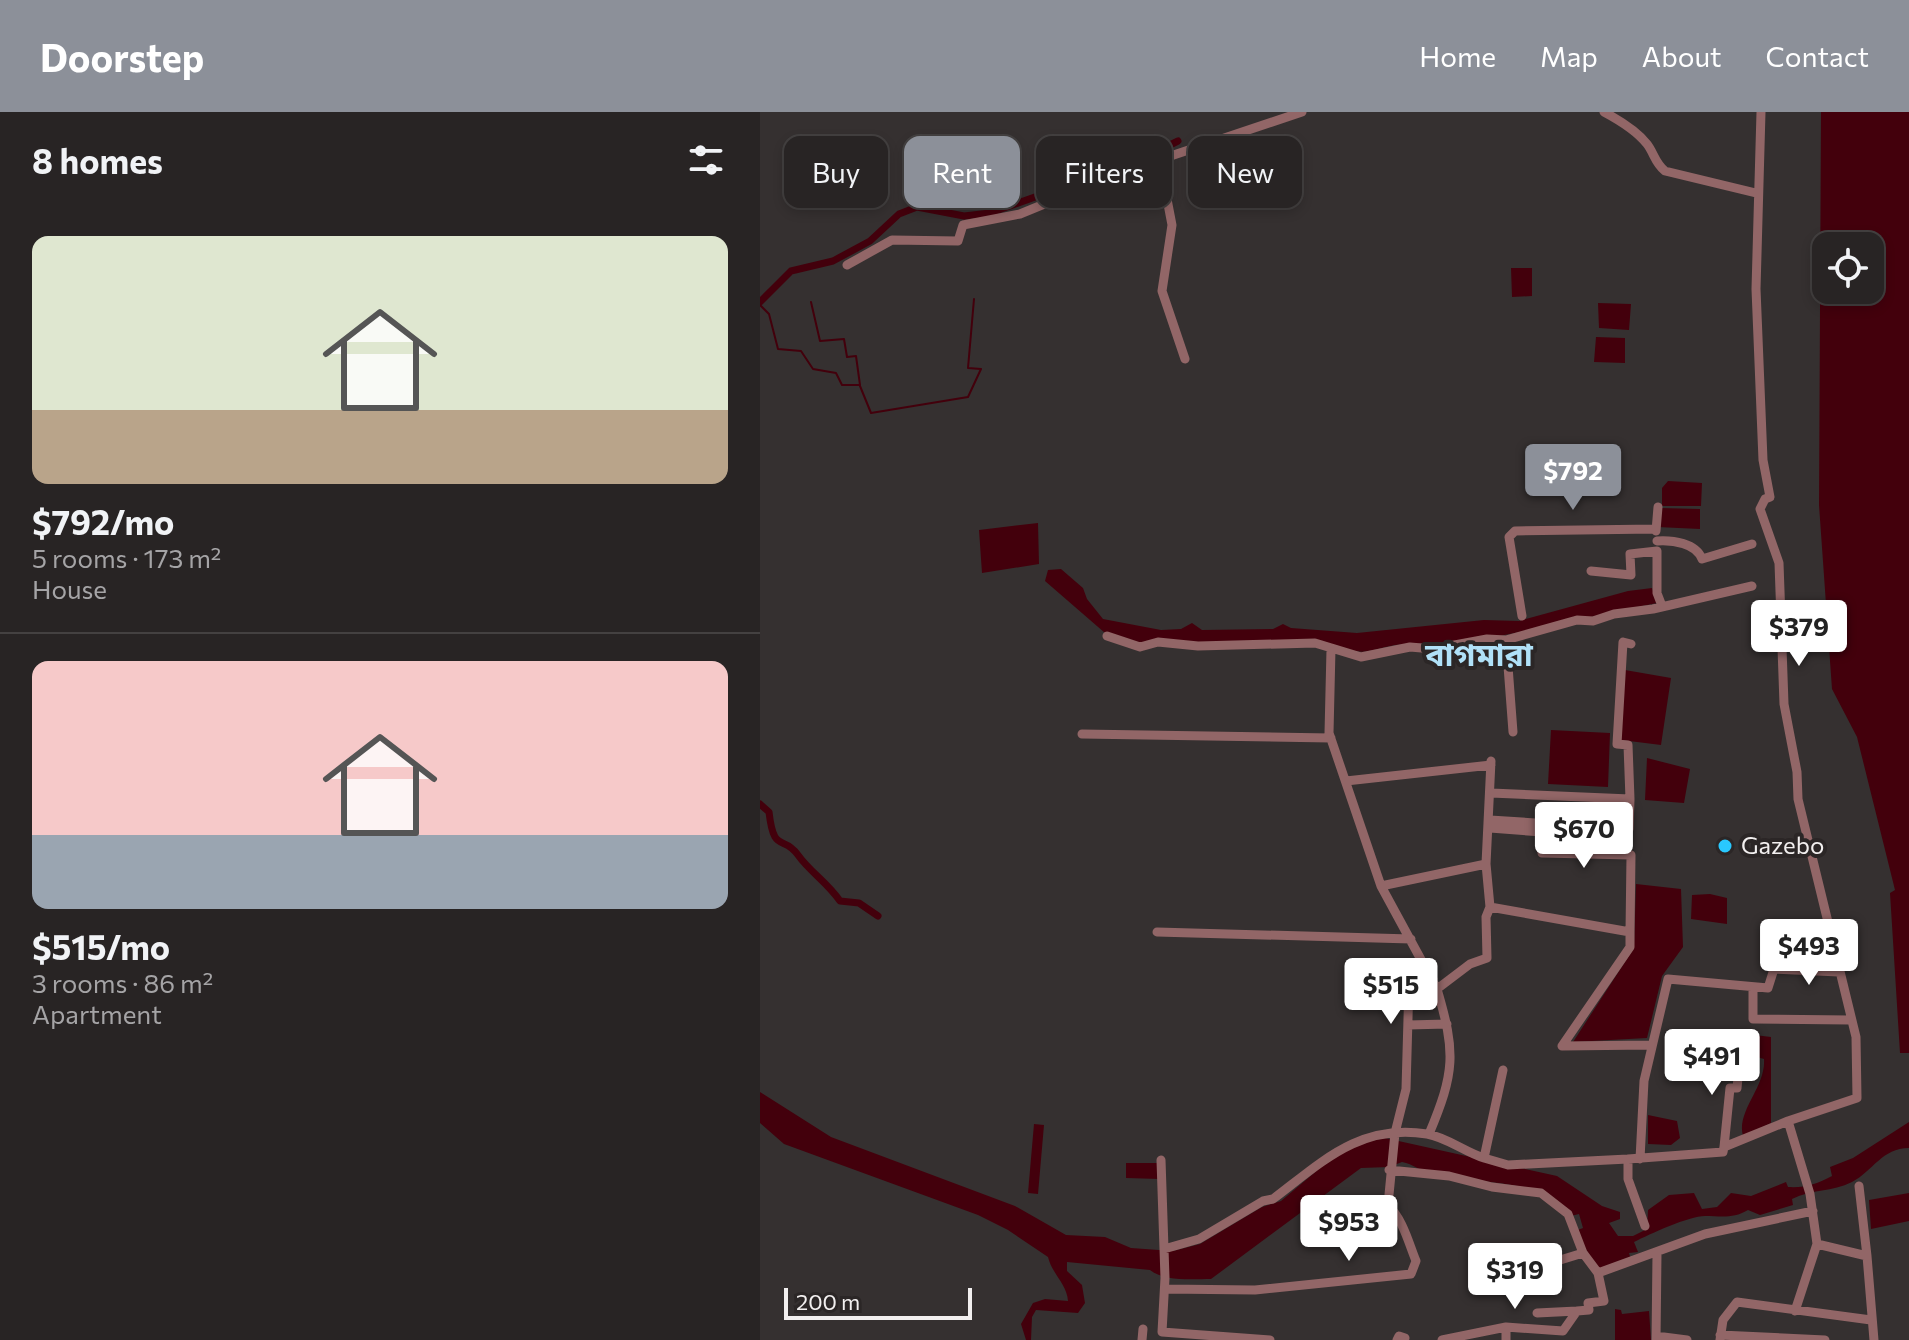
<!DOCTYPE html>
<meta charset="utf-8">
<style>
body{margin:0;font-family:Commissioner,"Noto Sans Bengali",sans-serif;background:#302c2c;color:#f1f3f6;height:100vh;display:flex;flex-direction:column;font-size:30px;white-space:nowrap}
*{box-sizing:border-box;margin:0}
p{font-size:26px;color:#a5a4a6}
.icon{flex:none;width:44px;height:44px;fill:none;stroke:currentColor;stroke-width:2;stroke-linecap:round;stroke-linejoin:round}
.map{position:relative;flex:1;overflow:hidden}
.drawer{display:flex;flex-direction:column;background:#282424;width:760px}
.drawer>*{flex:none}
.guide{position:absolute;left:24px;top:24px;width:760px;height:72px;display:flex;gap:16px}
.tools{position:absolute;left:1052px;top:120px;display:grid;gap:16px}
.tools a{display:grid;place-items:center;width:72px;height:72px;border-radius:16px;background:#282424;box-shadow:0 4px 12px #0003,0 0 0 2px #444141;font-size:40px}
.scale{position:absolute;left:24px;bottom:20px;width:188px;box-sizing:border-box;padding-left:8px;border:4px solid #f2efef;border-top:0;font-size:22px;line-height:28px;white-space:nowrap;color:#f2efef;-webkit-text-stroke:6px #2b2626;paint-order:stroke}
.price{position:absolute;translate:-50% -68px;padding:0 18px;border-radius:8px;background:#fff;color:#222;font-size:26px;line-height:52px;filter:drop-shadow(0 2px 4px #0008)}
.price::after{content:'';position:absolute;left:50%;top:48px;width:24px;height:18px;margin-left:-12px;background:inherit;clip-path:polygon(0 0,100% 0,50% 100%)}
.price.current{background:#8c9099;color:#fff}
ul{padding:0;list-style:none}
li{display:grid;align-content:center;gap:16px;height:424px;padding:0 32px}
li+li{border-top:2px solid #444141}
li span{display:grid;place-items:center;height:248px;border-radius:16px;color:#555}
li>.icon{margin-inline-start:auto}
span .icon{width:144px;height:144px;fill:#fffc;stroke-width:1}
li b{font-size:34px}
h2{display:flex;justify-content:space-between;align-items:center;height:96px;padding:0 32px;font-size:34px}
.pill{padding:0 28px;border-radius:16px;background:#282424;box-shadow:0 4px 12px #0003,0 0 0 2px #444141;font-size:28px;line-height:72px}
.pill.current{background:#8c9099;color:#fff}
header{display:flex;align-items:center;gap:48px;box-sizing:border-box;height:112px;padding:0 40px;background:#8c9099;color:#fff}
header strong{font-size:38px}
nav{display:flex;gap:44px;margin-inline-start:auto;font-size:28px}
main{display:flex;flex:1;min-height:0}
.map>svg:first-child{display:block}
.water{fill:#43000c;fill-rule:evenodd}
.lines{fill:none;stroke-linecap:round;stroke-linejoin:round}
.stream{stroke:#43000c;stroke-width:2}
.canal{stroke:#43000c;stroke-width:7}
.minor{stroke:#926667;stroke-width:9}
.poi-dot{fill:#29c8ff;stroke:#2b2626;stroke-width:3}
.labels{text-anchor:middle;stroke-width:8;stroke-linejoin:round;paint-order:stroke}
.poi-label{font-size:24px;fill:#f2efef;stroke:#2b2626;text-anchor:start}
.district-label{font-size:32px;font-weight:bold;fill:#b0e1f8;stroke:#2b2626}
</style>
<header>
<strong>Doorstep</strong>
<nav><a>Home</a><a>Map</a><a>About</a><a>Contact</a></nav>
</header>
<main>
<section class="drawer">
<h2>8 homes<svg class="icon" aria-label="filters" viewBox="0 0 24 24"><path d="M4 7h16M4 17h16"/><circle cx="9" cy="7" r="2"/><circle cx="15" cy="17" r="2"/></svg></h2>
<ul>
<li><span style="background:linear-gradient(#dfe7d0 70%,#b9a48a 0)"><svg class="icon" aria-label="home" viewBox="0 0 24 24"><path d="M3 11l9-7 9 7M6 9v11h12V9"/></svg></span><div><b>$792/mo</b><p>5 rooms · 173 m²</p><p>House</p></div></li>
<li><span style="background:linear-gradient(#f6c9c9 70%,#9aa5b1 0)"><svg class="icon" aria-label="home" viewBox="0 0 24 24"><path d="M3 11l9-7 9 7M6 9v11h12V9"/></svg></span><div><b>$515/mo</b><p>3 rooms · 86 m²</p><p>Apartment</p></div></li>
</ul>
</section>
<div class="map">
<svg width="1149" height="1228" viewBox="0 0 1149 1228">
<rect width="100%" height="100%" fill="#353030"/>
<path class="water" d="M1061 0H1149V941H1140L1130 781 1135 778 1097 625 1072 577 1059 393ZM1110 134V178H1066V134Z
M772 156V184L752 185 751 156Z
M838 191 871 192 869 218 839 216Z
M836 225 865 226V251L834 250Z
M908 369 942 371 941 394H902V376Z
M900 396 940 397V417L897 415Z
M278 411 279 452 222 461 219 418Z
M301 457 323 476 327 487 343 507 401 518 421 517 432 511 442 518 513 517 523 512 531 516 597 521 724 508 759 509 868 479 892 476 897 491C836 503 777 518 715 528 689 532 662 530 635 533 608 538 605 545 576 533L380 532 345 521 285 469 288 458Z
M865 558 911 566 901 633 861 628Z
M791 618 850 621 848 675 788 672Z
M887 646 930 657 924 691 885 688Z
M876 772 921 777 923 835 902 864 887 926 813 930 874 836Z
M950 782 967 786V812L931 807 932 783Z
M953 918 1011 925V1011L983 1024C976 999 1006 975 1004 947L973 938 959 947 947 946 945 922Z
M0 980 71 1025 255 1094 306 1123 345 1125 371 1136 413 1139 440 1132 502 1095 521 1089 573 1045 598 1032 625 1026 797 1064 842 1094 860 1100V1107L849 1111 858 1124H873L887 1117 888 1098 909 1083 934 1081 942 1097 957 1095 971 1081 991 1084 1026 1070 1028 1075C1045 1076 1057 1072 1072 1064L1070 1055 1093 1046 1149 1010V1036C1122 1036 1113 1059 1092 1070 1072 1080 1052 1077 1032 1087L1033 1093 1000 1103 988 1098C973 1107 961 1104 945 1104 929 1104 890 1122 874 1130L878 1140 869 1141 871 1148 838 1157 815 1119 823 1116 819 1102 811 1104C780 1063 718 1074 671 1062 661 1059 653 1052 642 1050L629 1055 601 1056 451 1167C433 1167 405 1170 390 1158L307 1150V1159L322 1173 325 1191 318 1201 276 1198 272 1205 271 1228H266L261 1212 273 1191 285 1187 308 1189C307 1172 292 1162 288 1145L248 1118 218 1103 24 1032 0 1011Z
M888 1003 917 1009 920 1026 911 1033 888 1032Z
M274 1012 284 1013 278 1082 268 1081Z
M366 1051H399V1067L366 1066Z
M1149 1081V1109L1111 1117 1109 1088Z
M855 1197 861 1198 862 1202 889 1199 891 1228H855Z"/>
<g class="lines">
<path class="stream" d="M0 193 9 202 18 237 41 239 53 257 76 261 82 273H100L96 244 87 245 84 227 60 229 51 190
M100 274 111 301 208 285 221 257 208 256 214 187"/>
<path class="canal" d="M0 190 31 159 73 149 110 129 139 102 157 95 204 104 230 101 382 47 418 29
M0 692 9 700C14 743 23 722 38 743 50 760 67 770 80 789L99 791 118 804"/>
<path class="minor" d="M844 0C859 8 876 18 887 32 894 41 895 51 905 59L996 81
M1001 0 996 177 1003 348 1010 385 1005 387 1000 397 1019 451 1024 592 1037 660 1038 687 1096 925 1097 986 1028 1009 1050 1082 1057 1132 1107 1144 1114 1228
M392 51 401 81 407 87 412 113 402 179 425 247
M87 153 132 128 198 129 203 113 260 102 360 61 542 0
M896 419 898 395
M897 429C913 428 936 431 942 447L992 432
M831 459 871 463 870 442 897 439V481L902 494
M762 504 749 425 755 419 895 417
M347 524 380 535 398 530 438 534 555 531 601 545 650 535 673 537 727 527 746 528 817 508 833 509 854 502 893 497 992 474
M746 528 753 620
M571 537 569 621 621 774 726 752
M322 622 571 626
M586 669 731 653
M870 687 868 633 857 632 863 530 871 532
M730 708 869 717 870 687 731 681
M730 716 782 720V741L871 743 870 820 730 795
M621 774 677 877 710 852 727 846 726 805 730 795 726 752 731 649
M397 820 651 827
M993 875V907L1090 908
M648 913 687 912
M802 934 870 835V820
M802 934 890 933
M743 958 724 1046 748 1053 868 1047
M669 1022C695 960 696 941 677 877
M964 1035 970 976H977L978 966
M880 1047 884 969 908 867 1008 876 1014 857 1079 860
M401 1048 405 1166 402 1220 510 1228
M629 1058 689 1064 732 1075 781 1081 808 1102 823 1141 838 1161 945 1122 1053 1099
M1099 1074 1107 1144
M885 1114 868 1067V1047L963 1040 964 1035 1028 1009
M404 1137 439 1127 503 1089 513 1087C562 1050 600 1011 667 1022 686 1025 705 1040 724 1046
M774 1156 823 1141
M405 1177 495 1178 651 1162 656 1149C648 1129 643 1108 628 1093L635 1021 646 977 649 871 673 867
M1035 1199 1057 1132
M777 1201 817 1199
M960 1223 1065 1228
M896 1224 927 1228
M382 1228 383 1217
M637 1228 639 1224 645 1226
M682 1228 746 1215
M746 1228V1215L803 1219 817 1199 829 1198 828 1191 844 1189 838 1161
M896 1228 897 1142
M960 1228 963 1208 977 1190 1111 1208"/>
</g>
<circle class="poi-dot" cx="965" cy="734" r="8"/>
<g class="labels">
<g class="poi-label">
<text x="981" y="742">Gazebo</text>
</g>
<g class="district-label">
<text x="719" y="554">বাগমারা</text>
</g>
</g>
</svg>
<div class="tools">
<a><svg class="icon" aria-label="locate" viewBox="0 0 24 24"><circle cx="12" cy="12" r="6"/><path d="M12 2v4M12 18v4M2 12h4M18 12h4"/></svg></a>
</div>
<div class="scale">200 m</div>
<b class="price current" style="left:813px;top:400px">$792</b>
<b class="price" style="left:1039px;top:556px">$379</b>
<b class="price" style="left:824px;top:758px">$670</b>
<b class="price" style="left:1049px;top:875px">$493</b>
<b class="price" style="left:631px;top:914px">$515</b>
<b class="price" style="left:952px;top:985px">$491</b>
<b class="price" style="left:589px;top:1151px">$953</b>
<b class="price" style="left:755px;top:1199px">$319</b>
<div class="guide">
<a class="pill">Buy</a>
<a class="pill current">Rent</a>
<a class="pill">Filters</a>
<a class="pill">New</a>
</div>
</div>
</main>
